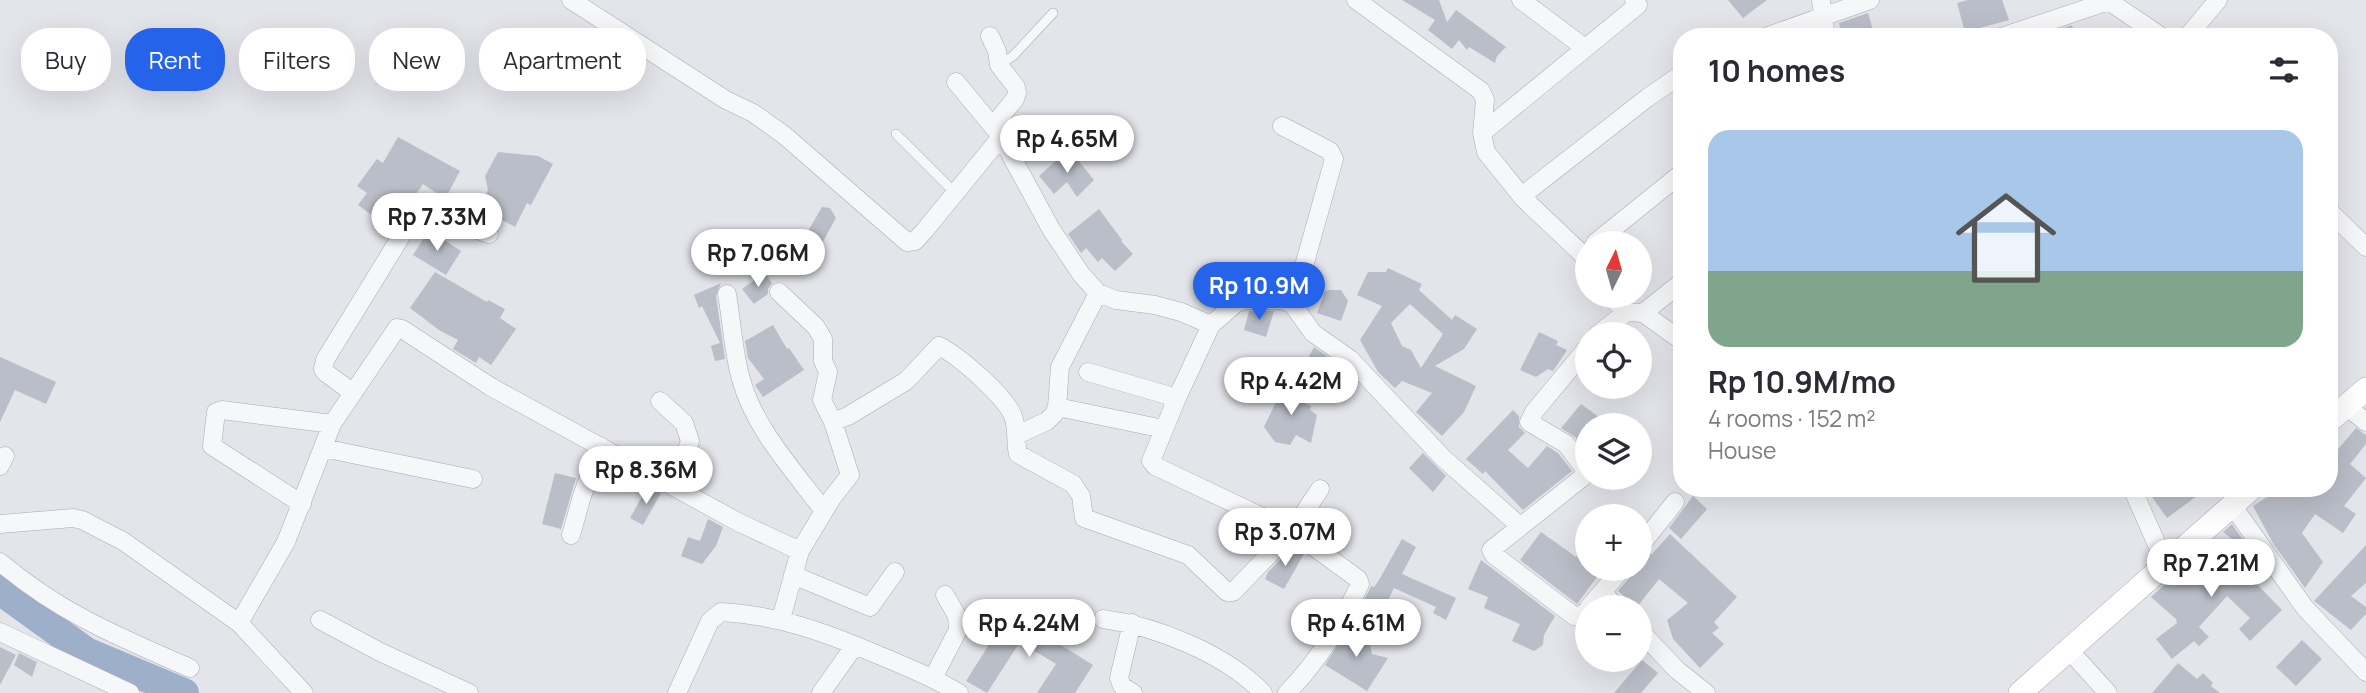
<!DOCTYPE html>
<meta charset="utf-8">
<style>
body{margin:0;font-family:Manrope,sans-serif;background:#f7f7f7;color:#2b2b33;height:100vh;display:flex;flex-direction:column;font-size:26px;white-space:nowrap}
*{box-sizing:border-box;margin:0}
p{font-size:23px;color:#7c7c81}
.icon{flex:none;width:38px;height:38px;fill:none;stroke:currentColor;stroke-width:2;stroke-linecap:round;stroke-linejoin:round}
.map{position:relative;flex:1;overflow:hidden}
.panel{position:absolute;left:1673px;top:28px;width:665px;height:469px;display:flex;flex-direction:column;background:#fff;border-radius:28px;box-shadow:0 7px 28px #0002}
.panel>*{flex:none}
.guide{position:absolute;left:21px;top:28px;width:665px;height:63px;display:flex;gap:14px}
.needle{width:46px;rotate:5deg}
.controls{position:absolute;left:1575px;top:231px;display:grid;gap:14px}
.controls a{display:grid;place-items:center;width:77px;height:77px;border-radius:50%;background:#fff;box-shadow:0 7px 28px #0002;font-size:35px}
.price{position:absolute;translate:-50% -60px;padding:0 16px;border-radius:24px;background:#fff;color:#222;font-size:23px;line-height:46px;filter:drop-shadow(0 2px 4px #0008)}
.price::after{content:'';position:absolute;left:50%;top:42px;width:21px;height:16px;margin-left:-10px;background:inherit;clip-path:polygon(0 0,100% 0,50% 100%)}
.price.active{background:#2563eb;color:#fff}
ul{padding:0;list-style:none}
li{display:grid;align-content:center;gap:14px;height:371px;padding:0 35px}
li+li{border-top:2px solid #e1e1e2}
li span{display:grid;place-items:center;height:217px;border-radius:21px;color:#555}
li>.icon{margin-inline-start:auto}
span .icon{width:126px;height:126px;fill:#fffc;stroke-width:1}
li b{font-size:30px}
h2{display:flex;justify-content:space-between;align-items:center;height:84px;padding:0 35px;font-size:30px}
.chip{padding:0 24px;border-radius:28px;background:#fff;box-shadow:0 7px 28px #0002;font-size:24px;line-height:63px}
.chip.active{background:#2563eb;color:#fff}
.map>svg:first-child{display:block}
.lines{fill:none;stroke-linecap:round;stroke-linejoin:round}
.river{stroke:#9eafca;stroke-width:30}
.building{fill:#babec8;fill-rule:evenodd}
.lane-casing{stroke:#a8abb5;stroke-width:10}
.street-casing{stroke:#a8abb5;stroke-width:19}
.secondary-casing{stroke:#a8abb5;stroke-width:24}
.lane{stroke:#f6f7f9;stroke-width:9}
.street{stroke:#f6f7f9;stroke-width:18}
.secondary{stroke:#fff;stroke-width:23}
</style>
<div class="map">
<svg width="2366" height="693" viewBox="0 0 2366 693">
<rect width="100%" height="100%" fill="#e3e5eb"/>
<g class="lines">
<path class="river" d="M0 590 86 652 184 693"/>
</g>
<path class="building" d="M1402 0H1439L1447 22 1456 10 1506 47 1497 56 1495 63 1469 47 1467 50 1459 40 1452 49 1428 30 1435 20Z
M1728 0H1767L1743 18Z
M1968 0H2002L2009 20 1965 32 1957 3Z
M1868 13 1875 37H1842L1839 23Z
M2072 25 2075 37H2049L2048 33Z
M398 137 460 171 445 199 423 184 391 229 358 205 367 193 357 186 377 159 383 163Z
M1069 149 1094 180 1077 197 1067 182 1054 194 1039 176Z
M498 152 538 156 553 164 531 205 527 203 515 227 479 208 488 190 485 176Z
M822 207 830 208 836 218 821 245 823 249 803 273 782 256 799 236 803 240Z
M1099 209 1122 240 1121 241 1133 254 1115 271 1102 258 1098 262 1086 248 1081 253 1068 234Z
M429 230 461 251 446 275 413 255Z
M1388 268 1422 284 1419 290 1452 320 1455 315 1477 329 1464 349 1435 366 1476 386 1464 412 1442 436 1416 412 1432 393 1402 381 1395 388 1378 372 1360 340 1382 306 1357 295 1368 272H1386ZM1410 304 1443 334 1421 368 1411 350 1402 346 1391 323Z
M435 272 487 302 488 300 505 309 500 318 516 329 491 365 479 357 476 363 453 349 458 340 439 330 410 308Z
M764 273 772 283 768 289V294L754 304 742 289Z
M721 283 716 296 725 359 715 361 711 346 720 343 702 306 699 308 694 295Z
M1330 290H1341L1348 301 1341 321 1317 313 1325 291Z
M1249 311H1274L1266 337 1244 330Z
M773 325 787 349 789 348 804 370 763 397 755 385 764 379 748 358 745 341Z
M1539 332 1558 341 1556 345 1567 350 1553 371 1548 369 1536 377 1520 370Z
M1314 347 1328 357 1323 373 1309 356Z
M0 357 56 382 46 404 15 390 0 422Z
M1343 368 1354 380 1343 393 1332 383Z
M1285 383 1309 395 1305 403 1311 406 1310 410 1317 415 1311 443 1296 435 1290 445 1275 442 1264 427Z
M1581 404 1610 425H1587V453L1575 437 1561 428Z
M1513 410 1519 416V427L1525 433 1508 450 1528 468 1547 446 1558 453 1572 471 1523 510 1485 471 1483 474 1466 459Z
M2356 428 2366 435V444L2350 464 2366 478 2344 506 2356 514 2343 533 2315 514 2302 533 2323 562 2305 588 2273 543 2253 506 2270 495 2275 488H2329V460Z
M1423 453 1446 476 1433 492 1409 468Z
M555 473 576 478 561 529 542 524Z
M648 486 661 493 643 525 630 518Z
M2158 488H2208L2167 518 2150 494Z
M1693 496 1707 509 1681 539 1669 528Z
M708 519 723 527 716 546 702 564 681 556 688 537 700 541Z
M2232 524 2254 556 2223 532Z
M1541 532 1576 557 1587 542V569H1603L1577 604 1520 560Z
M1670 534 1737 597 1714 622 1719 628 1712 633 1724 644 1700 668 1673 639 1667 620 1688 603 1659 579 1637 607 1618 591 1637 569H1640V565L1650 553 1652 554Z
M1402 539 1416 547 1402 574 1456 598 1446 620 1433 613 1436 607 1394 588 1381 614 1362 605 1371 586 1374 587 1379 580Z
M2214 540 2282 610 2250 641 2239 629 2250 618 2227 596 2199 627 2209 637 2199 646 2194 641 2172 659 2156 639 2177 623 2176 619 2151 597Z
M2366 545V583L2351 596 2366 607V614L2351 630 2314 601Z
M1292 547 1304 554 1284 589 1265 579 1268 572Z
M1481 560 1555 616 1544 635 1543 645 1534 651 1512 641 1520 624 1484 608 1488 597 1468 589Z
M1009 613 1093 665 1075 693H1037L1056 664 1020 642 987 693 966 681Z
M1354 620 1369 640 1372 654 1388 658 1367 691 1325 665Z
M2302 640 2322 659 2296 686 2276 667Z
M0 647 16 655 0 685Z
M19 653 37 662 32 677 14 665Z
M1642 660 1658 673 1641 693H1614Z
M2178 663 2197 679 2203 673 2213 683 2211 686 2220 693H2152Z"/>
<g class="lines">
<g class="lane-casing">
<path id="lane" d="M999 65 1013 56 1053 13
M896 134 955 193"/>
</g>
<g class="street-casing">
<path id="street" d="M571 0 726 100 753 113 784 135 907 242 915 241 925 230 1001 137 1051 229 1081 274 1098 293 1116 300 1155 305 1181 312 1211 325
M1356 0 1481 91 1485 100 1482 133 1486 152 1524 199 1582 254 1587 264
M1521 0 1585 48
M1821 0 1826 37
M2107 0 2162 37
M990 36 997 51 999 65 1016 87 1017 93 1015 99 993 126
M1765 37 1870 0
M2001 37 2109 1
M2187 37 2218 0
M956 82 999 134
M1282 126 1330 151 1334 159 1293 305
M1482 133 1638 5 1634 0
M1523 195 1647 98 1682 74
M2329 211 2366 247
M1595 243 1682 173
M779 292 816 327 823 339V361L828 372 822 400 833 422
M727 294C732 322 733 352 741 379 754 428 794 471 824 511
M1609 296 1627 312 1643 313 1682 341
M1643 313 1682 282
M1598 334 1627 312
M1587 348 1534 412 1529 422 1566 444 1585 469 1583 477 1491 550 1494 555 1574 616H1581L1587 610
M1088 372 1177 398
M352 392 326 373 323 369 325 360 413 217 418 213 428 212 489 234
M660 401 684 423 690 441 674 486
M2346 406 2366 422
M1057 407 1164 429
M1017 435 1047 421 1054 414 1057 407 1060 367 1098 293
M323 448 473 479
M0 466 5 456
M2132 488 2166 565
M302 504 212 446 216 412 222 410 332 424
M2232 505 2305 608 2366 672
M0 524 73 518 82 520 123 541 239 623 304 693
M571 535 582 496 600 446
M1640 546 1675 502
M0 562C60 613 119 637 190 668
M793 575 870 607 895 572
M1603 593 1617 607
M1589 607 1622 569
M781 619 800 551 832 498 850 475 833 422 848 416 906 381 939 346C959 356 1005 396 1013 416 1018 429 1015 442 1018 454L1073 484 1081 496 1084 518 1188 555 1227 592H1233L1292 531 1155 466 1151 461 1177 398 1211 325 1235 304 1244 300H1283L1293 305 1313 333 1350 359 1443 458 1520 526
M1103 619C1156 626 1226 654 1263 693
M320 620 380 652 469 693
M239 623 286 542 332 424 397 328 402 329 491 387 738 522 800 551
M1132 623 1119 678 1122 686 1133 693
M1640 631 1677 670 1706 693
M0 632 130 693
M2069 650 2108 693
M933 678 958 630 957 616 945 595
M677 693 710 621 721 612C778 615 824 632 876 654 905 666 932 677 959 693
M821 693 855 645
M1287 693C1317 662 1342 623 1360 584L1358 579 1292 531 1320 489"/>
</g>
<g class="secondary-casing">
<path id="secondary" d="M2329 421 2366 389
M2020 693 2252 488"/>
</g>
<use href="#lane" class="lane"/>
<use href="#street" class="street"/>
<use href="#secondary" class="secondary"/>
</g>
</svg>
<div class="controls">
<a><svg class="needle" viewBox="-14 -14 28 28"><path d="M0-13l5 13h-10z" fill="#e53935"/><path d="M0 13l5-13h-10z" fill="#7c7c81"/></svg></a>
<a><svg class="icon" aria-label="locate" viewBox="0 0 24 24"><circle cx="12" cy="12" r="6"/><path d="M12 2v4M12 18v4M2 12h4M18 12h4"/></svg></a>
<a><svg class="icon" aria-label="layers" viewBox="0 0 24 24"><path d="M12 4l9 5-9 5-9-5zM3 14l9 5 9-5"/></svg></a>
<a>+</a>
<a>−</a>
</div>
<b class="price" style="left:1067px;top:175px">Rp 4.65M</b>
<b class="price" style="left:437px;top:253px">Rp 7.33M</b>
<b class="price" style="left:758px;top:289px">Rp 7.06M</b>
<b class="price active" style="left:1259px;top:322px">Rp 10.9M</b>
<b class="price" style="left:1291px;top:417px">Rp 4.42M</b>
<b class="price" style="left:646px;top:506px">Rp 8.36M</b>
<b class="price" style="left:1285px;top:568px">Rp 3.07M</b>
<b class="price" style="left:2211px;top:599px">Rp 7.21M</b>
<b class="price" style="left:1029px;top:659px">Rp 4.24M</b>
<b class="price" style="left:1356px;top:659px">Rp 4.61M</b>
<div class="guide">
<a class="chip">Buy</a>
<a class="chip active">Rent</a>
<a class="chip">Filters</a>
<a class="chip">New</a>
<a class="chip">Apartment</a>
</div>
<section class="panel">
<h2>10 homes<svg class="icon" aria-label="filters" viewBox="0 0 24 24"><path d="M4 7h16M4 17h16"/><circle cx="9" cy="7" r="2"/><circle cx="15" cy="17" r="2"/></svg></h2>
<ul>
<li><span style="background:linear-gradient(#a9c7e8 65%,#7fa58c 0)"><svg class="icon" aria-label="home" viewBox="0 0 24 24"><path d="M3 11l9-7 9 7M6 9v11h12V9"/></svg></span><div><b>Rp 10.9M/mo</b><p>4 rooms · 152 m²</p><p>House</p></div></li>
</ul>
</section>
</div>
